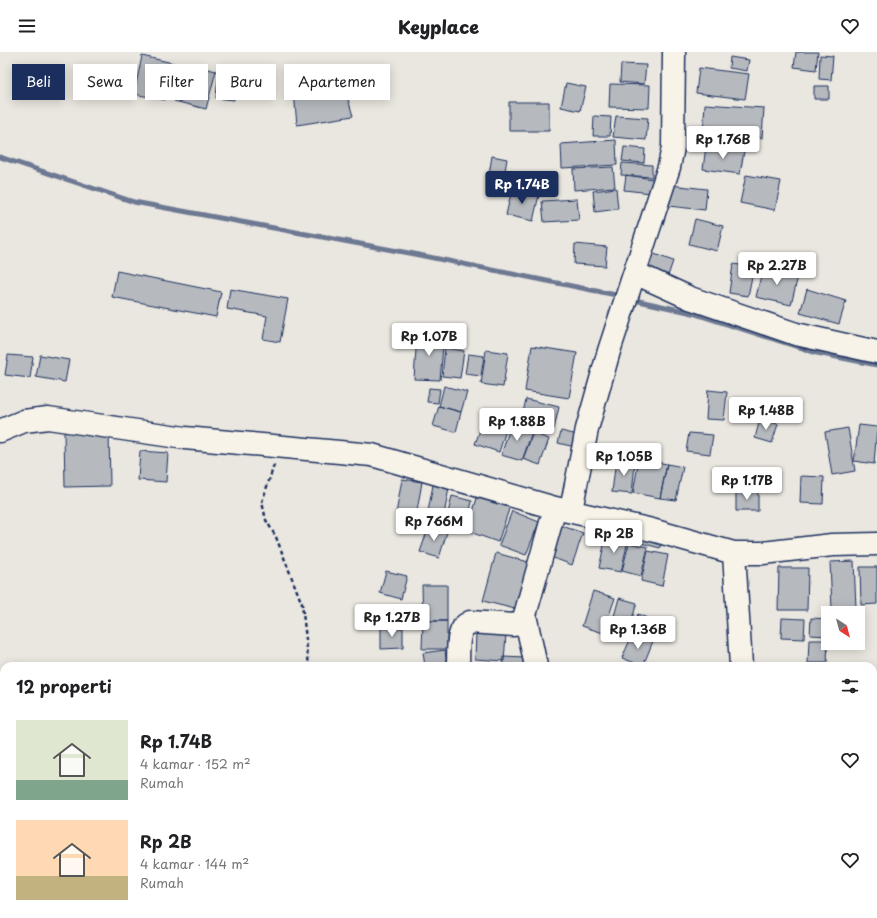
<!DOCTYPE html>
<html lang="id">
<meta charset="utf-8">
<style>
body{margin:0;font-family:"Playpen Sans",sans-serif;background:#f6f6f6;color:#202124;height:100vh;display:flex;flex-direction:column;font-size:15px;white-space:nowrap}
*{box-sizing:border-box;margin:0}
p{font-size:13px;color:#757577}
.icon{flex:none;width:22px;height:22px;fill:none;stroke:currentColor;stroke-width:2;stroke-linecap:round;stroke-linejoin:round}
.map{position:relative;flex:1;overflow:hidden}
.details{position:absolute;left:0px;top:610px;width:877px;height:256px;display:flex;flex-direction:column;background:#fff;border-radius:12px 12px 0 0;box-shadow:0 2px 10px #0003}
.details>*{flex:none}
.hud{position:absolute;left:12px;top:12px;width:400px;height:36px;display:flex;gap:8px}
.needle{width:26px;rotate:144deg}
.controls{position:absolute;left:821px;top:554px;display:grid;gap:8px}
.controls a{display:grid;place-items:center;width:44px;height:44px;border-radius:0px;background:#fff;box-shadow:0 2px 10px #0003;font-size:20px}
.price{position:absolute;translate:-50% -34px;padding:0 9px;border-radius:4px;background:#fff;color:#222;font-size:13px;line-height:26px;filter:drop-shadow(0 1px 2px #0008)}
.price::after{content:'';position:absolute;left:50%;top:24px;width:12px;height:9px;margin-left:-6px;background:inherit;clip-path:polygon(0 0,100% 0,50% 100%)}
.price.selected{background:#1b2f5e;color:#fff}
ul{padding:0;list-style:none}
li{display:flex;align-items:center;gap:12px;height:100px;padding:0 16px}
li span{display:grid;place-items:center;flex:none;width:112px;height:80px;border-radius:0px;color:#555}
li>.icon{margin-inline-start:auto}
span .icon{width:48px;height:48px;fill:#fffc;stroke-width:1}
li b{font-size:17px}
h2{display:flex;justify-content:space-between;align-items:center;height:48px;padding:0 16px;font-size:17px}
.chip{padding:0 14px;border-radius:0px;background:#fff;box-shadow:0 2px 10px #0003;font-size:14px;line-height:36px}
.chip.selected{background:#1b2f5e;color:#fff}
header{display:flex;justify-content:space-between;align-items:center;height:52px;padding:0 16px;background:#fff;font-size:18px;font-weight:800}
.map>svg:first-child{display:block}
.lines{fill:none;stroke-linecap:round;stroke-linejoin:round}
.stream{stroke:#6d7892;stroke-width:5}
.building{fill:#b6babf;stroke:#1b2f5e}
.minor-casing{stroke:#1b2f5e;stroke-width:25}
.path{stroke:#1b2f5e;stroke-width:2.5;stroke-dasharray:4 3;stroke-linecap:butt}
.minor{stroke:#f7f3e8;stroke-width:22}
</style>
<header><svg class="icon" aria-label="menu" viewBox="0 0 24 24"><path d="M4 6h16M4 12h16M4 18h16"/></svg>Keyplace<svg class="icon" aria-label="heart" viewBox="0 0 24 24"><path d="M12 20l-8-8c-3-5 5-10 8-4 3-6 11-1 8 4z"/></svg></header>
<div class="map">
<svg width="877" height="866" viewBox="0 0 877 866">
<rect width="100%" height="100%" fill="#eae7e0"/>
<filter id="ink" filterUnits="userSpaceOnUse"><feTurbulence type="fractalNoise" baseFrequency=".025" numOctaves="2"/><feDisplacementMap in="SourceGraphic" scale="8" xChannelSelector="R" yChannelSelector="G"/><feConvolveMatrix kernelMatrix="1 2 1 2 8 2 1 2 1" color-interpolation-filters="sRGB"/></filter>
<g filter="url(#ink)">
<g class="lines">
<path class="stream" d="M0 105 134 150 414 202 621 244
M630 247 693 261 817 301 877 313"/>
</g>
<path class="building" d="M796 0H818L816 18 794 15Z
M820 3 833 4 831 28 819 27Z
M142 4 173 11 165 48 134 42Z
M730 5 749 8 747 19 729 16Z
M184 11 216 19 206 57 174 49Z
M621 12 646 13 644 32 620 30Z
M699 16 749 22 745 47 696 41Z
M218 25 236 27 234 48 216 46Z
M566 31 586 35 580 59 561 55Z
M610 32 650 33 649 56 609 55Z
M814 34H829V47H814Z
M294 41 348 47 353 64 297 73Z
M509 50H549V79H509Z
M705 52 764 56 762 86 703 82Z
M594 64 611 65 610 84H593Z
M616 64 648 66 646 88 613 85Z
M616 88 617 113 562 116 561 92Z
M706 94 744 99 740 122 703 117Z
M624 95 645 97 644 111 622 109Z
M492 104 507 107 503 131 488 129Z
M622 111 652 113V125L621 123Z
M613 115 615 135 574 138 573 117Z
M626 123 653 127 651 141 624 138Z
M746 123 781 129 775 158 740 151Z
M670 133 707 137 705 158 668 154Z
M616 136 618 157 595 160 593 139Z
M512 137 539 143 533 169 506 163Z
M577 147 579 168 544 170 542 149Z
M695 167 723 174 717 199 689 192Z
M575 192 607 195 605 214 574 212Z
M649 200 673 209 668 224 643 215Z
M733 212 754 215 748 244 729 241Z
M763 215 798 224 791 253 756 245Z
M117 219 221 240 216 265 112 245Z
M230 237 288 247 280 290 263 287 267 264 227 257Z
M807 237 846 249 839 272 800 261Z
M417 282 444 283 440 328 414 327Z
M532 294 577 301 569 346 525 339Z
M445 296 464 299 460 326 442 324Z
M486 298 508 301 503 335 481 332Z
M468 302 484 304 481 324 465 322Z
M8 303 33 305 30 326 5 323Z
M40 303 69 308 65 330 36 325Z
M444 334 467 340 461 360 439 354Z
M429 336 440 337 438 351 427 350Z
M708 338 727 340 724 368 706 367Z
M526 347 559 355 554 377 521 370Z
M439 354 461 360 456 380 433 374Z
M486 362 509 369 499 400 475 392Z
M760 367 778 372 772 391 755 386Z
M512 370 533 377 522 409 501 403Z
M859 373 877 375 874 412 854 409Z
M848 376 855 419 832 423 825 380Z
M109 379 110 434 65 435 64 380Z
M561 379 582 384 579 396 558 391Z
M533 381 549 387 540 413 523 407Z
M689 381 713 383 710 402 686 399Z
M140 399 168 401 166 430 138 428Z
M639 407 667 412 660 446 633 441Z
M616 408 635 411 632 442 612 440Z
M667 412 683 415 676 448 660 446Z
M801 424 824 425 823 452 800 451Z
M402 427 422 430 416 465 396 462Z
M433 433 449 436 443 468 427 465Z
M736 439H758V459H736Z
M478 443 510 454 498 490 467 479Z
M452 444 472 449 466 478 445 474Z
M512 459 539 470 526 503 499 493Z
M429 474 447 480 439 506 420 500Z
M562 474 583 481 572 513 551 505Z
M634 475 663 483 660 496 630 488Z
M606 484 628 488 621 520 599 516Z
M629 491 648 495 641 524 622 519Z
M648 499 668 503 662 534 641 529Z
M496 501 532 511 519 558 483 549Z
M854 509 856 556 832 557 830 510Z
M860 515H877V552L861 553Z
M779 516H808L807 558H778Z
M386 519 407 524 401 547 380 541Z
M422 533H447V569H423Z
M593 539 615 546 603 581 582 574Z
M619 546 637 551 631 570 614 564Z
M638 562 660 572 653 587 631 578Z
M782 566 805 567 804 587 781 586Z
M811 566 828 567V584L810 583Z
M423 569H447V597H422Z
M381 576H403V596L381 597Z
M476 581 506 582 504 609 475 607Z
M633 581 653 589 643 614 622 606Z
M809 588H828L827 611H808Z
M445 598 447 614H425L423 601Z
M503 605 526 606V614H502Z
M479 612 498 613V614H479Z
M873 676 877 700 873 701Z
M0 761H4V803H0Z
M4 827V859H0V828Z
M32 862H60L61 865 32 866Z"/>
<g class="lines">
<g class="minor-casing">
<path id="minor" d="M635 221 690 246 796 282 877 300
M0 379 24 369 48 366 185 386 372 403 555 456 652 478 734 501H763L832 493 877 492
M571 458 587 377 609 299 669 115 673 95 674 0
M734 501 741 614
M525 563 536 614
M458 614C459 600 455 577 470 570L514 573 522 569 525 563 555 456
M317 862 319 866
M577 862V866"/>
</g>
<path class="path" d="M274 413 262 450 266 468 276 485 302 552 309 614"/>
<use href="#minor" class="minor"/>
</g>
</g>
</svg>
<div class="controls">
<a><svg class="needle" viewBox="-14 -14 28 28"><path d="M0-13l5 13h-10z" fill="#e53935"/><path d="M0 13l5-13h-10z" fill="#757577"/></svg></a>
</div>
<b class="price" style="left:723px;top:108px">Rp 1.76B</b>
<b class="price selected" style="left:522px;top:153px">Rp 1.74B</b>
<b class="price" style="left:777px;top:234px">Rp 2.27B</b>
<b class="price" style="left:429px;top:305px">Rp 1.07B</b>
<b class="price" style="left:766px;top:379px">Rp 1.48B</b>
<b class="price" style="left:517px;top:390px">Rp 1.88B</b>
<b class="price" style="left:624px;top:425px">Rp 1.05B</b>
<b class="price" style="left:747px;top:449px">Rp 1.17B</b>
<b class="price" style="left:434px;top:490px">Rp 766M</b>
<b class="price" style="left:614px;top:502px">Rp 2B</b>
<b class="price" style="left:392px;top:586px">Rp 1.27B</b>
<b class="price" style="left:638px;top:598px">Rp 1.36B</b>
<div class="hud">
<a class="chip selected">Beli</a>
<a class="chip">Sewa</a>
<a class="chip">Filter</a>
<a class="chip">Baru</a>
<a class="chip">Apartemen</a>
</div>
<section class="details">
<h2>12 properti<svg class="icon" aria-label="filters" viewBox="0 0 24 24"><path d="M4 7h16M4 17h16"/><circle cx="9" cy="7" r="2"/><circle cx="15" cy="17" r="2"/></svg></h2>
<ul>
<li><span style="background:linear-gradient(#dfe7d0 75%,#7fa58c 0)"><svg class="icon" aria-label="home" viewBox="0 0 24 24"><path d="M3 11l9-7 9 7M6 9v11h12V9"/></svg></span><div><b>Rp 1.74B</b><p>4 kamar · 152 m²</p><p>Rumah</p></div><svg class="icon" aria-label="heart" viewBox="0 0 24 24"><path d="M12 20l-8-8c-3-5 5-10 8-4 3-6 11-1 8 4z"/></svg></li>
<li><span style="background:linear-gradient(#ffd9b3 70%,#c2b280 0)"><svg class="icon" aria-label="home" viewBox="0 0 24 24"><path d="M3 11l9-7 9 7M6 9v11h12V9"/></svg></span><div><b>Rp 2B</b><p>4 kamar · 144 m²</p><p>Rumah</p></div><svg class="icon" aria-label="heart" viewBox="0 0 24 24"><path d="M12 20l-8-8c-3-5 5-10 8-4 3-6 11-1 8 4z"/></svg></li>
</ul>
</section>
</div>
